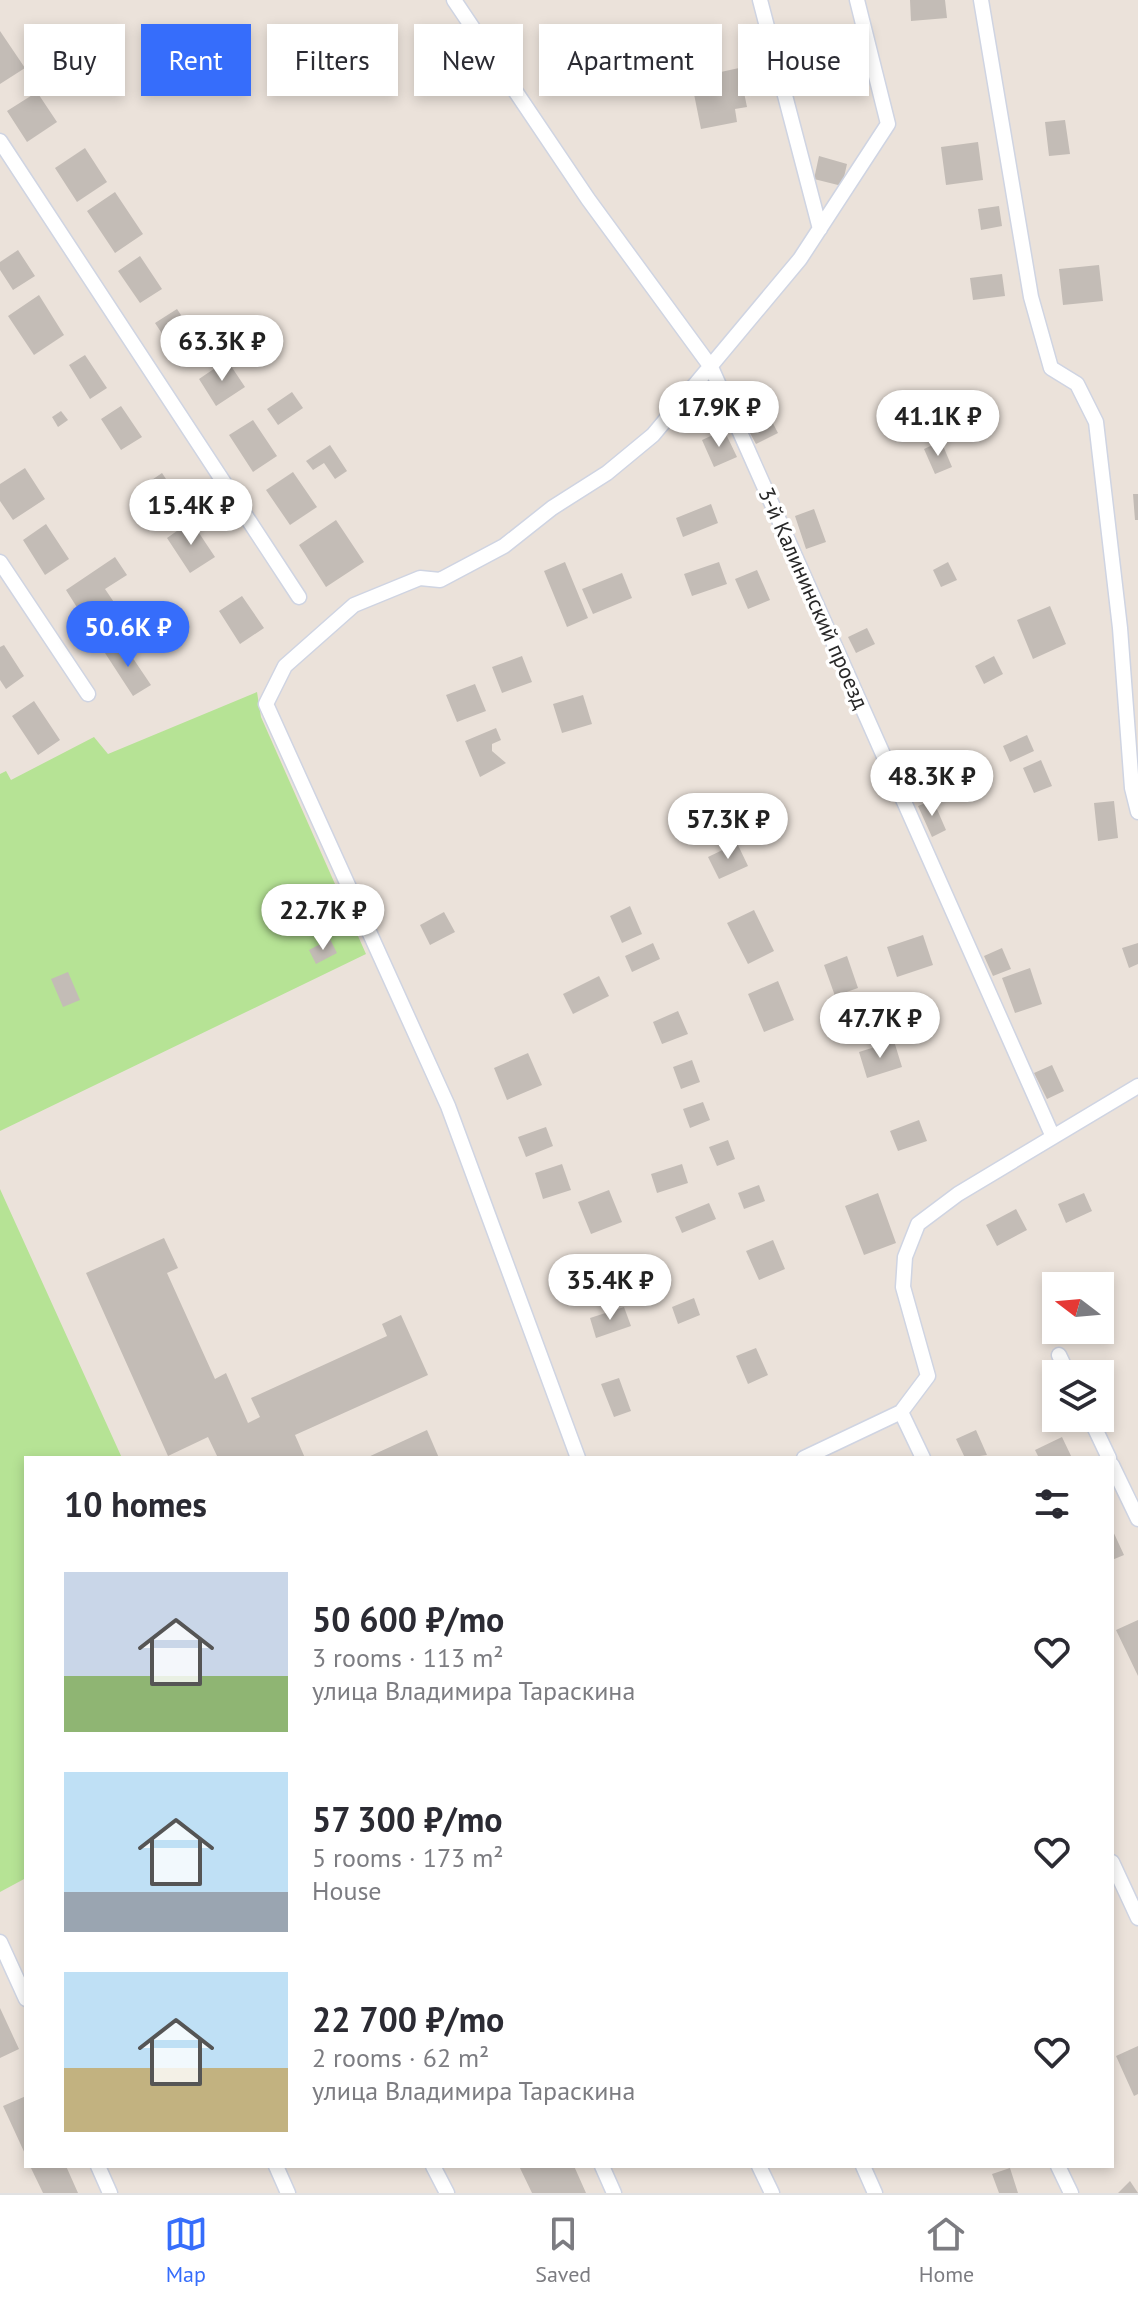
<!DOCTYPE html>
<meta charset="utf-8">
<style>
body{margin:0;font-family:"PT Sans",sans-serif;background:#f7f7f7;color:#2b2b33;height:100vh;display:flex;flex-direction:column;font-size:30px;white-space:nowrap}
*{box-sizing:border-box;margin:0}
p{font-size:26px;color:#7c7c81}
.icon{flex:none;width:44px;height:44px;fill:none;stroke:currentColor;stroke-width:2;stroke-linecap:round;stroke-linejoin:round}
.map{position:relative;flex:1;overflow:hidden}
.side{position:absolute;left:24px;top:1456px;width:1090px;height:712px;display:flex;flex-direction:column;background:#fff;border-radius:0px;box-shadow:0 4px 12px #0003}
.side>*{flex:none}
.top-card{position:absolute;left:24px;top:24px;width:1090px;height:72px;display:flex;gap:16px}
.needle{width:52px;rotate:286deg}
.tools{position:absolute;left:1042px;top:1272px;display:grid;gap:16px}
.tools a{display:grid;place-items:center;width:72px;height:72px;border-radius:0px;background:#fff;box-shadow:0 4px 12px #0003;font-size:40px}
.price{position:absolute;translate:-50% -68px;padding:0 18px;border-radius:28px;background:#fff;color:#222;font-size:26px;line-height:52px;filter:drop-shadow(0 2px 4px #0008)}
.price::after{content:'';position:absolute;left:50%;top:48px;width:24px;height:18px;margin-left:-12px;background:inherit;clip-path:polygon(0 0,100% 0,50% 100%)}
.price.active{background:#366dfb;color:#fff}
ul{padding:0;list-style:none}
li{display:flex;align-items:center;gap:24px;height:200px;padding:0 40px}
li span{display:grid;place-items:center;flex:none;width:224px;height:160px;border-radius:0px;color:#555}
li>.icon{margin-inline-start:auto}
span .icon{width:96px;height:96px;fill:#fffc;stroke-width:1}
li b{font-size:34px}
h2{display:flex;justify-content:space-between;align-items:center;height:96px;padding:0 40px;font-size:34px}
.chip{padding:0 28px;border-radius:0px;background:#fff;box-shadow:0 4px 12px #0003;font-size:28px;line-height:72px}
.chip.active{background:#366dfb;color:#fff}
.menu{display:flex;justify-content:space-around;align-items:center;height:112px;border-top:2px solid #e1e1e2;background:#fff;font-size:22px;color:#7c7c81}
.menu a{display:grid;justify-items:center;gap:4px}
.menu .active{color:#366dfb}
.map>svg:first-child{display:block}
.green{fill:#b6e395}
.building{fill:#c3bcb6}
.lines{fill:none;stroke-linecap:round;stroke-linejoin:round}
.minor-casing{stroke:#cfd4e2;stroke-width:17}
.minor{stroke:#fff;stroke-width:14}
.labels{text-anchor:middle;stroke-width:7;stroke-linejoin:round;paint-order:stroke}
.street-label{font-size:22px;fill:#282828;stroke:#fff}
</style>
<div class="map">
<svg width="1138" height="2193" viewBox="0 0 1138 2193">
<rect width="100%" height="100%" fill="#ebe2da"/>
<path class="green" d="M257 692 261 717 366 954 0 1131V774L6 771 11 780 94 737 108 754Z
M0 1189 122 1458H26V1878L0 1892Z"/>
<path class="building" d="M910 0H945L947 18 911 21Z
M0 31 25 68 0 84Z
M592 32 600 64 594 65 598 82 565 90 557 55 577 50 574 36Z
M739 68 747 107 735 109 737 122 701 129 694 94 702 92 698 77Z
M37 92 57 122 27 142 7 111Z
M1065 120 1070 154 1049 156 1045 122Z
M978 142 983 180 946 185 941 147Z
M85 148 107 182 77 202 55 168Z
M819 156 847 164 842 186 814 179Z
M115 192 143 234 115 253 87 211Z
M999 206 1002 226 981 230 978 209Z
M18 250 35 276 13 290 0 270V262Z
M140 256 162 289 140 303 118 271Z
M1099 265 1103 301 1063 305 1059 269Z
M1002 274 1005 296 973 300 970 278Z
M39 295 64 335 34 355 8 316Z
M177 309 201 345 179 359 155 323Z
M85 355 107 388 90 399 69 365Z
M227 360 245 387 216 406 199 379Z
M292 392 303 408 278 425 267 409Z
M121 406 142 437 121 450 101 419Z
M766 410 778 433 756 444 744 422Z
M61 411 68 420 58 427 52 417Z
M253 420 277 456 253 472 229 435Z
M724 430 737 457 714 467 702 440Z
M941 441 952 467 935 474 924 449Z
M330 445 347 471 335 479 324 463 313 470 306 461Z
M25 468 45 499 13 520 0 501V484Z
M293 472 317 507 290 525 266 490Z
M162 473 180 500 158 515 140 488Z
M1133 494H1138V520H1135Z
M711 504 718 523 683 537 676 518Z
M814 509 826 542 806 549 795 516Z
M336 520 364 562 326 587 299 545Z
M191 521 215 557 190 573 167 538Z
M46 524 69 559 45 575 23 540Z
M115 557 127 575 105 589 126 620 97 639 66 590Z
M565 562 588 618 567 627 544 571Z
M719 562 727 584 692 596 684 574Z
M948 562 957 580 941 587 933 570Z
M757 570 770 600 748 609 735 579Z
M622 573 632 598 593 614 582 589Z
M242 596 264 628 240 644 219 611Z
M1050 606 1066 644 1033 659 1017 620Z
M867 628 875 644 856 653 848 637Z
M122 642 151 685 133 696 105 653Z
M4 645 24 676 6 689 0 680V647Z
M522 656 532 682 502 693 492 667Z
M994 656 1003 674 984 684 975 666Z
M475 684 486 711 457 722 446 695Z
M583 695 592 724 562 733 553 704Z
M34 701 60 740 38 755 12 716Z
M496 728 501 740 492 744V751L506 763 480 777 465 741Z
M1027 735 1034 751 1010 762 1003 746Z
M1041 760 1052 786 1034 793 1023 768Z
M708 800 719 827 693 838 682 811Z
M933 800 946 830 932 837 918 806Z
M1114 801 1118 838 1098 841 1094 803Z
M737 843 748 866 719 879 708 857Z
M630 906 642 934 622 943 610 916Z
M754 910 774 951 748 964 727 923Z
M444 912 455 932 430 945 420 925Z
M923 935 933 965 897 977 887 947Z
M330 939 337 953 316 964 309 950Z
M653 943 660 959 632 972 625 956Z
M1138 943V964L1129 968 1122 948Z
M1002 948 1011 969 993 976 984 956Z
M847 956 858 988 835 996 824 965Z
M1030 968 1042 1004 1015 1013 1002 978Z
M68 972 80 1000 63 1007 51 979Z
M599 976 609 996 573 1014 563 994Z
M778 981 794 1020 764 1032 748 994Z
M678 1011 688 1034 662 1044 653 1022Z
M894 1041 902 1067 867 1078 859 1052Z
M528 1053 542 1085 507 1100 494 1068Z
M692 1060 700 1082 681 1089 673 1067Z
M1052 1065 1064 1091 1047 1099 1034 1073Z
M703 1102 710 1120 690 1128 683 1109Z
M919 1120 927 1141 898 1151 890 1131Z
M546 1127 553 1146 526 1157 518 1137Z
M728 1140 735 1159 717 1166 709 1147Z
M562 1164 571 1190 543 1199 535 1173Z
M682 1164 688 1183 657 1193 651 1174Z
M759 1185 765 1201 744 1209 738 1193Z
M609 1190 622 1222 591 1234 578 1202Z
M878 1193 896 1243 864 1255 845 1206Z
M1084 1193 1092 1211 1066 1223 1058 1204Z
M709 1203 716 1219 682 1233 675 1217Z
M1016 1209 1027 1230 997 1246 986 1225Z
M164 1238 178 1268 167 1273 215 1379 226 1373 248 1423 260 1417 251 1398 387 1336 382 1324 401 1315 428 1375 295 1435 305 1458H218L208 1437 168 1456 86 1273Z
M773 1240 785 1269 759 1280 746 1251Z
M694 1298 700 1315 678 1324 672 1307Z
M624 1307 631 1326 596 1338 590 1318Z
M756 1348 768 1375 748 1384 736 1356Z
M619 1378 631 1411 614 1417 601 1384Z
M427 1430 439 1458H366Z
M976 1430 987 1455 965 1458 956 1439Z
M1062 1437 1072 1458H1039L1035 1450Z
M1112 1529 1124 1555 1112 1560Z
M1138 1620V1676L1116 1630Z
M0 2008 19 2049 0 2058Z
M1138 2046V2094L1134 2096 1116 2056Z
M26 2096V2156L3 2106Z
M30 2166H66L78 2193H43Z
M519 2166H574L586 2193H532Z
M1010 2168 1018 2193H999L992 2174Z
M1130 2181 1138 2193H1118Z"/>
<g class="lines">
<g class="minor-casing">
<path id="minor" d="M454 0 588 199 711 367 1053 1137
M760 0 820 229
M981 0 1031 297 1051 368 1077 384 1096 422 1120 628 1132 788 1138 812
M0 141 299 597
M0 562 88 694
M1059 1355 1068 1374
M901 1412 923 1458
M1090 1418 1109 1458
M578 1458 448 1106 266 704 285 666 354 605 420 578 440 580 504 546 552 508 607 473 653 435 800 259 888 124 857 0
M804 1458 901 1412 928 1376 903 1287 905 1257 918 1224 958 1194 1138 1086
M1112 1465 1138 1519
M1112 1862 1138 1918
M0 1942 26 1999
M98 2166 110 2193
M276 2166 288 2193
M433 2166 447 2193
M602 2166 614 2193
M759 2166 772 2193
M863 2166 875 2193
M1058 2166 1071 2193"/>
</g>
<use href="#minor" class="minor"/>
</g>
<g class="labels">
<g class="street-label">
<text transform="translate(814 598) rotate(66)" y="8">3-й Калининский проезд</text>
</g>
</g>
</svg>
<div class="tools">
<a><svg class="needle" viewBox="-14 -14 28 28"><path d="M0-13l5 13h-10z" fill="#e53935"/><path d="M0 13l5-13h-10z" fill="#7c7c81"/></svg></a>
<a><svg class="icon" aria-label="layers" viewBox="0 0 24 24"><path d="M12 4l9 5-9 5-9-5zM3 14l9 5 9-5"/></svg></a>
</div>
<b class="price" style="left:222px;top:383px">63.3K ₽</b>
<b class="price" style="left:719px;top:449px">17.9K ₽</b>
<b class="price" style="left:938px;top:458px">41.1K ₽</b>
<b class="price" style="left:191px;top:547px">15.4K ₽</b>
<b class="price active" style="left:128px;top:669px">50.6K ₽</b>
<b class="price" style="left:932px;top:818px">48.3K ₽</b>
<b class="price" style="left:728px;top:861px">57.3K ₽</b>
<b class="price" style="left:323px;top:952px">22.7K ₽</b>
<b class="price" style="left:880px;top:1060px">47.7K ₽</b>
<b class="price" style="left:610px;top:1322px">35.4K ₽</b>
<div class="top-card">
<a class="chip">Buy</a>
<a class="chip active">Rent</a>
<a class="chip">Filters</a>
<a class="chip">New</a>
<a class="chip">Apartment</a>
<a class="chip">House</a>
</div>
<section class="side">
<h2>10 homes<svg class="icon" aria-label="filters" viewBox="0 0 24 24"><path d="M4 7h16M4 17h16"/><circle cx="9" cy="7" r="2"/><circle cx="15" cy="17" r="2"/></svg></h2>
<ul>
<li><span style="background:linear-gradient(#c9d6e8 65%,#8fb573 0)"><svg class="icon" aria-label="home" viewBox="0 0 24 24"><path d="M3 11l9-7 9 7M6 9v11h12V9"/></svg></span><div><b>50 600 ₽/mo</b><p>3 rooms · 113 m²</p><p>улица Владимира Тараскина</p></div><svg class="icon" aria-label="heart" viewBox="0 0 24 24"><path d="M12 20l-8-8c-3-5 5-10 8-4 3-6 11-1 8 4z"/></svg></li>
<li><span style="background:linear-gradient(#bfe0f5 75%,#9aa5b1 0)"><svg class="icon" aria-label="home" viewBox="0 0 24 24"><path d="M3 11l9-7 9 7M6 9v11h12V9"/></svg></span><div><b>57 300 ₽/mo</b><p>5 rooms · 173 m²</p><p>House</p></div><svg class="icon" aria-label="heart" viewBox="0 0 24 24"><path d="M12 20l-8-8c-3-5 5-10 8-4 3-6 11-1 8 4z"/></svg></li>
<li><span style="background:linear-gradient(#bfe0f5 60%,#c2b280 0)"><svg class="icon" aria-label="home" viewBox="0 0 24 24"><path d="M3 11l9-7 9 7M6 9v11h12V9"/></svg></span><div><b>22 700 ₽/mo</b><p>2 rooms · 62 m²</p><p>улица Владимира Тараскина</p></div><svg class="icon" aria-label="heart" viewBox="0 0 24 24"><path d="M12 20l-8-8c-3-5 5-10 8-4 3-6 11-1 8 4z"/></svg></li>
</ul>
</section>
</div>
<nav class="menu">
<a class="active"><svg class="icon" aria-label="map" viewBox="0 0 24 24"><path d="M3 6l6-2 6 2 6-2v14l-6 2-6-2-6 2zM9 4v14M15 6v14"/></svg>Map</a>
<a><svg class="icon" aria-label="saved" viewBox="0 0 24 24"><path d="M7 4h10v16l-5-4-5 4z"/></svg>Saved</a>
<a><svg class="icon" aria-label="home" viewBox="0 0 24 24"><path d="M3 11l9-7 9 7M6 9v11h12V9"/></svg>Home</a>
</nav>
